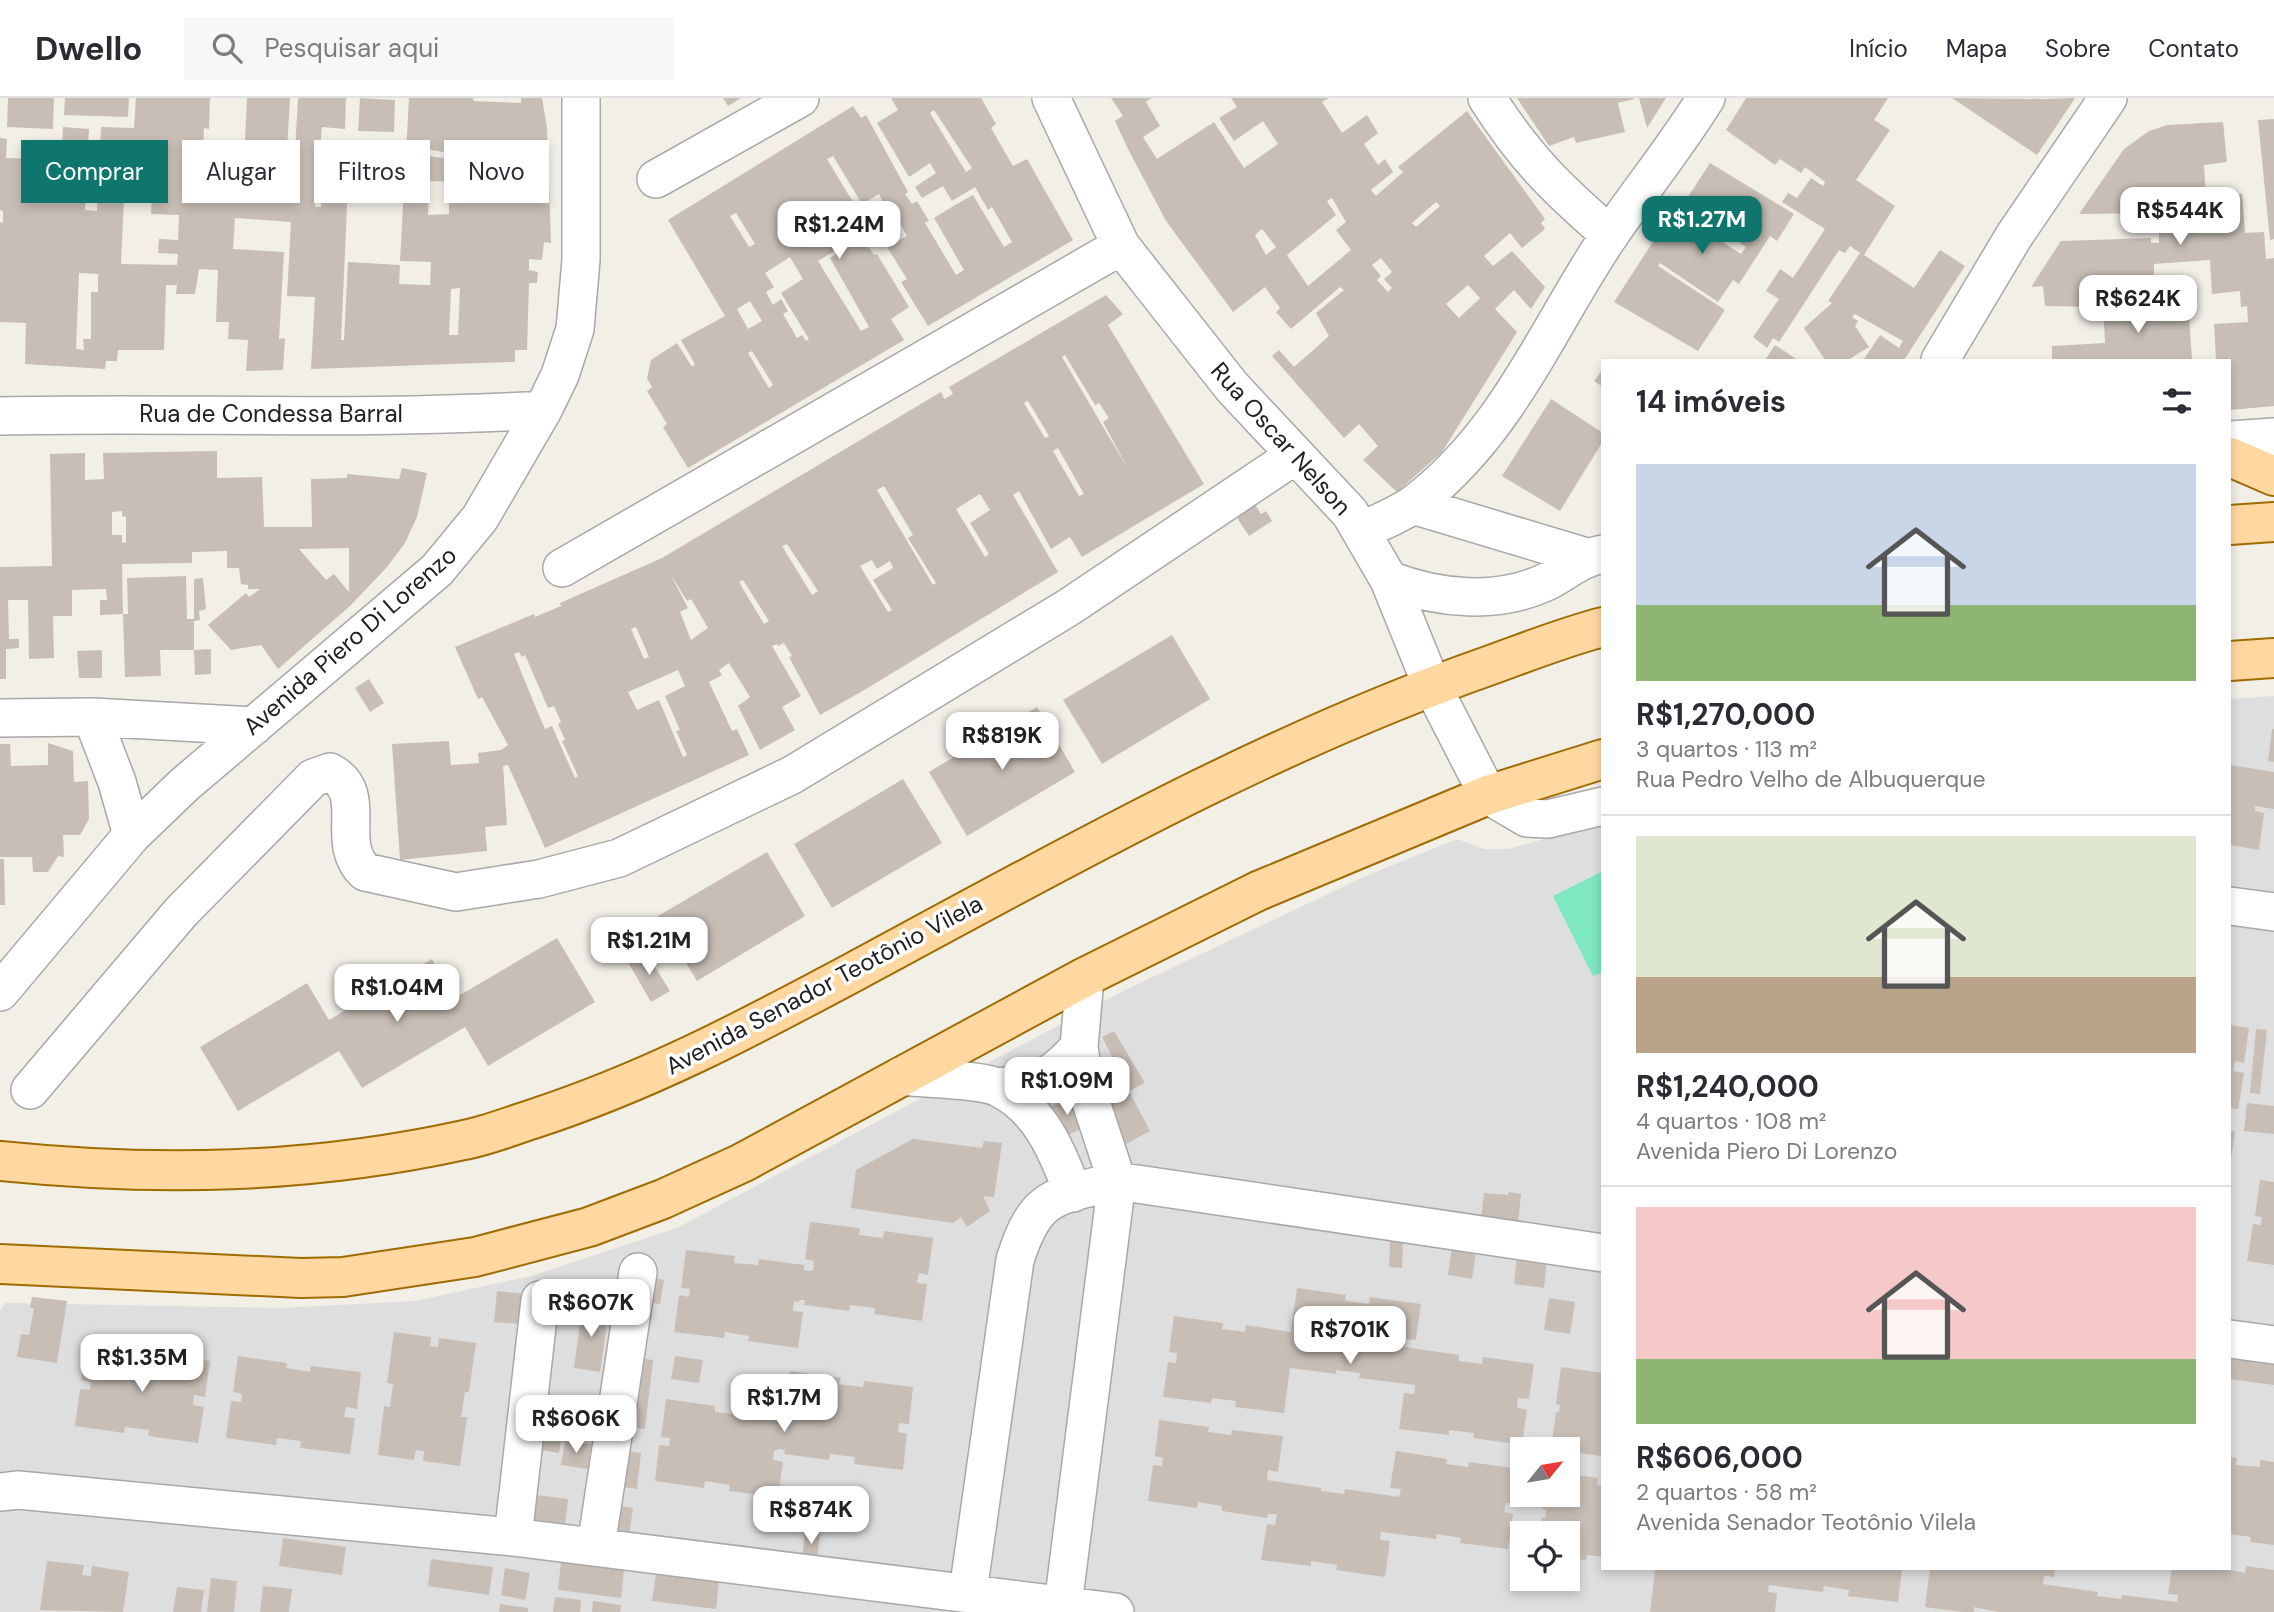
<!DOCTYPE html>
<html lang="pt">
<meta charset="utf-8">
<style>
body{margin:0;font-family:"DM Sans",sans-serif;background:#f7f7f7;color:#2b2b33;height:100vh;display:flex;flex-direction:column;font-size:26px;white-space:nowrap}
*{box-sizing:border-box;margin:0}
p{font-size:23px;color:#7c7c81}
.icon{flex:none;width:38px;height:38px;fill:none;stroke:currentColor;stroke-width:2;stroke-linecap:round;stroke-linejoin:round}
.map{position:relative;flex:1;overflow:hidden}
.sheet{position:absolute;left:1601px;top:261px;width:630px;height:1211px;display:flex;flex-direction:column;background:#fff;border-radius:0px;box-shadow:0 4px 10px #0003}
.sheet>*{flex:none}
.hud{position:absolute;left:21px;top:42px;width:665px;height:63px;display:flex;gap:14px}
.needle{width:46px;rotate:60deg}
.buttons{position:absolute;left:1510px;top:1339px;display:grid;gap:14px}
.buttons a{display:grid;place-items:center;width:70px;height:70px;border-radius:0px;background:#fff;box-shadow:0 4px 10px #0003;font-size:35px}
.price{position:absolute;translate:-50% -60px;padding:0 16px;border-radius:14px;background:#fff;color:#222;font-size:23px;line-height:46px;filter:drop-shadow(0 2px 4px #0008)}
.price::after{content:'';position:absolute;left:50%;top:42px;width:21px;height:16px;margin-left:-10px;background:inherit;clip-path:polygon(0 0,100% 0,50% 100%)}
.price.on{background:#0f766e;color:#fff}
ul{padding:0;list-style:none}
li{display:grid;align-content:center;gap:14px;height:371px;padding:0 35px}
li+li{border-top:2px solid #e1e1e2}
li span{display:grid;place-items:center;height:217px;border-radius:0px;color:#555}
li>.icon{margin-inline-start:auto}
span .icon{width:126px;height:126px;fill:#fffc;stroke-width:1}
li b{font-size:30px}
h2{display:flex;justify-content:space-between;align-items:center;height:84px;padding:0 35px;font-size:30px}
.tag{padding:0 24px;border-radius:0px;background:#fff;box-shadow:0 4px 10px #0003;font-size:24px;line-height:63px}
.tag.on{background:#0f766e;color:#fff}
header{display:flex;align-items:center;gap:42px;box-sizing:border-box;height:98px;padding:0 35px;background:#fff;border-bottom:2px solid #e1e1e2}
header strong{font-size:33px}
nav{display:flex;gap:38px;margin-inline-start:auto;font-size:24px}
.search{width:490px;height:63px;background:#f7f7f7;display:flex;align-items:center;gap:18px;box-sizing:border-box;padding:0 24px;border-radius:0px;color:#7c7c81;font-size:26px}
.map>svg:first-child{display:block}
.residential{fill:#dfdede;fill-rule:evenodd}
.pitch{fill:#7ee8c1}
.building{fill:#c8beb6;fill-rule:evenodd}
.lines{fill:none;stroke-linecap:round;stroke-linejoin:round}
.minor-casing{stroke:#a8a8a8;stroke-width:40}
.major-casing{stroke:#9f6c00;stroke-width:42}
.minor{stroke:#fff;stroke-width:37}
.major{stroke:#ffd7a0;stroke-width:38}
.labels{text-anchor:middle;stroke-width:7;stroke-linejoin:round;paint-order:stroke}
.street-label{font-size:24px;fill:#212121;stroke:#fff}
</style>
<header>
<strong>Dwello</strong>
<div class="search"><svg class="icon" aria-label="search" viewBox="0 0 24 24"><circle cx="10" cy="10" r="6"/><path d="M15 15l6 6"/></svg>Pesquisar aqui</div>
<nav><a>Início</a><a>Mapa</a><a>Sobre</a><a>Contato</a></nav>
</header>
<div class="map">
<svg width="2274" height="1514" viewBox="0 0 2274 1514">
<rect width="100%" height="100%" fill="#f2efe7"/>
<path class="residential" d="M2274 598V1514H0V1213L5 1205 281 1210 415 1203 531 1178 677 1130 1125 892 1366 778 1457 741 1484 751H1508L1603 725V1470H2230V601ZM1522 1351H1568V1396H1522ZM1522 1435H1568V1480H1522Z"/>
<path class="pitch" d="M1603 773V874L1593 878 1553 798Z"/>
<path class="building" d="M8 0H54L53 31 7 29Z
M65 0H129L128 19 64 17Z
M136 0H210L209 31 204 30 201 83 236 85 237 63H244L247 0H290L287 52 295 53 298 0H346L345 31 322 29 315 109H321L326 42 350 43 341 242H344L348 164 400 167 399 186 430 187 431 164 400 163 409 0H473L474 3 521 5V0H542L547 30 549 78 540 77V87L549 88 551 145 544 144 542 162 529 161V172L538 174 537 185H529L527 252H515V264H510L311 271 315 199 287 198 291 124 235 120 233 151 284 154 279 241 285 240 283 272 246 273 248 242 228 241 229 224H216L218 172 199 171 195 196H176L177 187H166L164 252H118L117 263H106L105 271 25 266 26 225 0 224V124L3 125V113L0 112V40L7 41 6 60 36 61V52L62 53 63 29 89 31 85 112 97 113 101 29 134 30ZM426 51 466 58 465 68 453 64 454 61 425 58ZM126 59 154 60 151 116 179 117 178 142 159 141 158 155 178 156 177 167 121 166ZM257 64 295 67 294 82 256 79ZM430 83 513 86 512 95 472 93 471 96H449V116L428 117ZM79 175 98 176V194H91V241H83L84 252 76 251ZM460 190 458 237H449L451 191Z
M360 0 395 2 394 34 358 33Z
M723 0H741L728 8Z
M891 0H981L996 26 991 30 1013 68 1027 61 1073 142 928 228 901 184 907 181 887 149 907 138 901 127 875 141 868 148 874 157 877 156 909 209 891 221 904 242 688 370 663 329 667 326 647 293 652 289 647 280 651 262 677 245 692 269 695 266 681 242 725 218 668 122 853 8 861 20 866 17 908 94 905 96 912 106 917 103 929 123 925 125 956 177 964 172 934 120 955 107 973 97 1004 149 1012 144 992 109 988 112 975 89 952 103 943 88 922 100 915 89 936 75 930 65 909 79 877 25 898 12ZM934 12 972 70 966 74 930 15ZM833 58 862 106 879 96 884 106 862 119 827 61ZM736 115 755 146 749 149 730 118ZM847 145 849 149 830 160 869 229 861 233 818 163ZM790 159 803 181 781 195 809 241 806 243 802 237 797 240 783 216 788 213 781 201 773 207 766 194 774 189 765 175ZM750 203 762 223 748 231 737 211ZM752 253 773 287 769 290 748 255Z
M1111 0H1152L1146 4 1160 28 1143 39 1157 61 1214 24 1244 70 1278 46 1263 23 1234 43 1219 20 1237 9 1231 0H1329L1322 4 1342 35 1367 17 1378 35 1364 46 1378 67 1385 61 1393 74 1371 92 1376 98 1403 74 1398 69 1467 13 1545 121 1541 125 1545 131 1522 150 1510 135 1484 158 1493 168 1512 153 1545 189 1531 211 1514 192 1495 211 1517 234 1442 354 1397 394 1363 362 1378 348 1359 326 1344 340 1272 258 1279 252 1294 269 1329 238 1316 215 1344 192 1340 189 1291 231 1276 214 1280 210 1265 189 1233 214 1166 123 1127 49 1115 23 1123 18ZM1332 100 1346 124 1336 132 1351 152 1308 188 1287 157 1336 117 1327 103ZM1436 104 1440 108 1416 129 1412 125ZM1262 131 1276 149 1266 157 1255 137ZM1381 160 1392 174 1384 181 1392 190 1388 194 1377 182 1381 178 1372 167ZM1468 187 1480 200 1459 220 1446 206Z
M1517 0H1634V1L1618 5 1625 34 1576 45 1574 39 1549 48Z
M1639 0H1666L1647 30Z
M1746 0H1888L1874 22 1890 32 1856 82 1895 108 1864 157 1914 190 1940 152 1965 168 1904 262 1864 261 1880 237 1899 250 1903 243 1855 216 1852 219 1858 223 1855 228 1869 249 1848 262H1825L1804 230 1832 205 1828 203 1860 155 1850 148 1845 155 1839 152 1779 244 1773 240 1767 250 1753 239 1779 201 1766 193 1780 171 1793 180 1825 131 1782 104 1788 95 1797 100 1811 80 1823 88 1825 84 1805 69 1801 75 1780 61 1775 67 1726 32Z
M1952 0 2044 1 2075 0 2037 57Z
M2274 21V141L2270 142 2258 22Z
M2223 24 2227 64 2204 67 2206 98 2242 96 2245 135 2264 134 2266 161 2274 160V308L2230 312V262H2216L2214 226 2248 224 2247 208 2241 209 2240 193 2212 196 2210 162 2154 166V181L2095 184 2096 209 2045 208 2043 188 2031 189 2061 143 2151 140V145H2159V115L2079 116 2124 51 2149 33 2167 27Z
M1710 65 1794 116 1777 143 1770 138 1739 186 1733 182 1718 204 1660 165 1658 168 1725 212 1698 253 1614 204 1678 105 1682 108ZM1698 118 1746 149 1741 156 1693 125Z
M1106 197 1123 216 1108 227 1204 386 1082 459 1070 439 1051 451 1019 393 1013 397 1058 474 866 591 820 617 789 559 792 558 784 545 778 548 777 546 772 548 801 598 782 609 795 632 760 652 738 608 750 599 729 565 719 572 722 577 709 584 732 633 737 631 749 657 545 750 508 667 503 668 507 727 485 729 487 753 400 762 392 646 449 643 451 667 479 665 478 655 501 652 508 647 482 599 478 601 455 549 534 516 535 519 561 508 560 505 662 460 941 294 944 301 953 296 949 289ZM1065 257 1095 307 1099 305 1109 320 1103 324 1128 371 1062 259ZM1028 303 1049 338 1045 340 1024 305ZM1058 350 1084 396 1079 398 1053 353ZM884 388 913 437 908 440 936 485 933 487 877 392ZM980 396 990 412 970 425 989 456 985 459 956 411ZM787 446 818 493 812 497 782 448ZM872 462 877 471 890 463 893 470 873 482 892 512 888 514 860 468ZM670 475 687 503 691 501 708 530 691 542 680 514 688 510ZM743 482 769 523 764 526 739 484ZM636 529 649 559 644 561 631 531ZM519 554 522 559 525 557 548 610 554 608 561 624 558 626 565 642 562 643 578 678 575 680 552 628 545 631 538 615 514 556ZM678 572 685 588 665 598 680 632 676 633 687 657 683 659 659 602 637 612 628 594Z
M2188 203 2192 262H2052V248L2105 245 2103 208Z
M1775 247 1798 262H1765Z
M1603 271V289L1594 283Z
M1551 301 1603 335V343L1560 413 1502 378Z
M217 353V380L262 379 264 429H312L311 381 347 380V376L399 381 402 370 427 375 417 419 405 445 387 469 350 508 278 571 261 547 231 552 208 527 246 495 249 499 260 491H248V487L241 486 239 470H227V453L192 454V465L122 466 123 516 100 517V502H107L106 491 72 492V518H53L54 560 29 561 28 502H8L9 541H19V550L6 551V581H0V469L52 468 50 356 85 355V382L104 381 103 355ZM122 413V418L126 419V444L122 445V437H112V414ZM349 450V494L334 476 326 482 299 451Z
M1251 400 1261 416 1266 413 1272 423 1249 438 1232 412Z
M186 478 187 521H194V552H160L161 578 125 579 123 516H128L127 480Z
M203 480 206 511 199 513 200 522 194 523V481Z
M1172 537 1210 601 1102 666 1063 602Z
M211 551V576L195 577 194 552Z
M102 552V580H79L77 553Z
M369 581 384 605 370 614 355 590Z
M1037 609 1075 674 967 738 929 674Z
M2272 631H2274V664L2268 663Z
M48 645 73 653 74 684 88 683 89 721 80 737H63L64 759 58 758 48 774H33L32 759H0V646H10L11 668 48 667Z
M2230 667 2274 674V711L2255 708V713L2264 715 2259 752 2230 747Z
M903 681 942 745 832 810 794 746Z
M767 754 805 818 697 883 658 818Z
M0 761H4L5 807H0Z
M557 840 595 904 488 968 465 929 362 990 339 953 238 1013 200 949 307 885 329 922 432 861 455 900Z
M615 851a5 5 0 1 1 10 0a5 5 0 1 1-10 0Z
M645 853 670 893 651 904 628 864Z
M2230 927 2249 930 2244 965 2235 963 2233 973 2244 975 2238 1011 2230 1010Z
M2256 931 2267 932 2260 996 2250 995Z
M1114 933 1145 985 1129 993 1150 1033 1126 1046 1094 985 1119 972 1102 939Z
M1069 999 1085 1029 1064 1039 1049 1010Z
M2247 1005 2274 1008V1036L2244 1033Z
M2230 1033H2235L2231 1061H2230Z
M913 1041 982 1050 984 1043 1002 1045 994 1099 983 1098 990 1113 967 1129 961 1119 953 1125 851 1110 856 1072Z
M2260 1082 2274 1084V1167L2247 1163 2253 1126 2261 1127 2262 1119 2255 1118Z
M1509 1094 1521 1096 1518 1126 1481 1122 1484 1095 1508 1097Z
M810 1124 860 1130 859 1137 883 1140 884 1133 933 1140 928 1177 919 1175 917 1185 927 1186 922 1223 874 1216 875 1210 850 1207 849 1213 804 1207 805 1202H799V1204L794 1203 793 1213 803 1214 798 1250 748 1243 749 1238 725 1234 724 1240 674 1234 679 1197 689 1199 690 1191 681 1190 686 1152 735 1158 734 1165 758 1167 759 1161 804 1167V1172L809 1173 813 1172 814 1163 805 1161Z
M1390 1143H1403L1402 1170 1389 1169Z
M1452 1150 1476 1154 1472 1181 1448 1177Z
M1517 1159 1547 1163 1544 1190 1514 1186Z
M640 1177 664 1182 660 1206 635 1202Z
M1297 1190 1346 1197 1345 1203 1369 1206 1370 1199 1421 1206 1416 1242 1405 1241 1404 1249 1459 1257V1263L1482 1266 1483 1259 1534 1266 1529 1301 1518 1300 1517 1310 1527 1312 1522 1347 1473 1340 1474 1335 1449 1332V1337L1399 1331 1404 1295 1414 1296 1415 1287 1359 1280 1360 1275 1336 1272V1276L1290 1270 1284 1315 1235 1309 1236 1303 1212 1300 1211 1305 1163 1299 1168 1264 1176 1265 1177 1255 1169 1254 1174 1218 1223 1225 1222 1231 1245 1234 1246 1227 1291 1234Z
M497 1193 525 1196 522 1226 494 1224Z
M32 1199 67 1203 57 1265 17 1259 21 1236 29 1237 34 1210H30Z
M1549 1200 1575 1204 1570 1236 1544 1232Z
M582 1208 609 1212 600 1274 574 1270Z
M394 1234 431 1239 430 1248 438 1249 439 1240 476 1245 469 1294H465L461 1319H467L460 1368 423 1363 424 1353 416 1352 414 1362 378 1357 384 1308 390 1309 393 1286 387 1285Z
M86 1246 135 1253V1259L159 1262V1256L210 1263 205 1299 194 1297 193 1307 204 1309 198 1345 148 1338 149 1332 125 1329 124 1335 75 1328 80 1291 90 1292 91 1284 81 1282Z
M2231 1254 2274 1259V1287L2230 1281Z
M238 1258 287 1265 286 1270 310 1274 311 1268 361 1274 357 1311 346 1309 344 1319 355 1320 350 1356 300 1350 301 1343 277 1340 276 1347 226 1340 231 1303 241 1304 242 1296 233 1294Z
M675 1258 703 1262 699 1285 671 1281Z
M627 1259 653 1262 645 1331 618 1327Z
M1561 1269 1603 1275V1353L1600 1358 1551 1351 1556 1314H1559L1560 1307 1556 1306Z
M790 1273 841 1280 839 1286 863 1289 864 1283 913 1289 909 1326 899 1325 898 1334 907 1336 903 1372 854 1366 855 1359 830 1356 829 1362 784 1356 785 1352 779 1351 774 1353 773 1362 783 1364 778 1399 729 1393 730 1387 705 1383 704 1390 655 1383 659 1347 669 1348 670 1340 661 1339 666 1301 715 1308V1314L739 1317V1310L785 1316 784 1321 789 1322 793 1321 794 1312 785 1311Z
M537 1302 566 1306 559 1355 530 1350Z
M1159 1322 1209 1329 1208 1334 1231 1337 1232 1332 1283 1338 1278 1374 1268 1372 1267 1382 1321 1390V1393L1344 1396 1345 1391 1399 1399 1401 1391 1390 1390 1396 1353 1447 1361 1446 1366 1468 1369 1469 1364 1520 1371 1516 1406 1506 1405 1504 1414 1513 1416 1508 1451 1460 1445 1461 1440 1437 1436 1436 1441 1381 1434 1380 1442 1390 1443 1385 1479 1336 1472 1337 1467 1311 1463V1468L1261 1462 1267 1426 1275 1427 1277 1416H1268L1267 1420 1222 1413V1408L1198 1404 1197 1410 1148 1403 1153 1367 1162 1368 1163 1360 1155 1358Z
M565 1343 591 1346 588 1371 561 1367Z
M615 1351 641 1355 637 1391 610 1387Z
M2230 1359 2237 1360 2236 1367 2260 1369V1362L2274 1364V1447L2250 1444 2251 1439 2230 1436Z
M1568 1376 1598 1380 1597 1387 1603 1388V1459L1587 1457 1586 1462 1568 1460V1435H1540L1542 1420H1545L1546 1412 1542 1411 1544 1396H1568Z
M528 1396 568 1401 565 1428 524 1423Z
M608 1406 633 1410 629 1438 604 1434Z
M805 1434 820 1436 817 1463 802 1461Z
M283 1440 346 1449 342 1477 279 1468Z
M431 1461 493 1469 489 1497 428 1488Z
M47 1463 84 1467 82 1477 91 1478 92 1468 129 1474 123 1514 40 1512Z
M561 1464 624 1472 621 1500 558 1492Z
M2246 1468 2274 1472V1514H1999L1974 1509V1514H1963L1925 1509 1930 1470H2055L2054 1479 2044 1478 2043 1486 2098 1494 2097 1498 2121 1501 2122 1497 2177 1504 2178 1497 2168 1496 2172 1470H2222L2245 1475Z
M505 1470 530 1475 525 1502 501 1497Z
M1646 1470H1902L1898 1504 1848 1498 1849 1492 1824 1488 1823 1494 1769 1487 1768 1494 1777 1495 1775 1514H1650L1655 1473Z
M656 1476 719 1484 716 1511 652 1503Z
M211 1480 237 1483 234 1514H207Z
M263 1488 292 1491 289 1514H260Z
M177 1489 204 1492 201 1514H173Z
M555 1499 581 1502 580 1514H553Z
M593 1503 621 1507 620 1514H592Z
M500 1506 528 1510V1514H499Z"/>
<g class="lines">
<g class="minor-casing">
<path id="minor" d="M1051 0 1121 148 1232 289 1350 415 1389 482 1432 588 1488 697 1527 720 1548 721 1603 708
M1487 0C1525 60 1557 91 1610 137
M656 81 800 0
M1940 262 2014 138 2108 0
M0 318C181 314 362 323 543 312
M2230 342 2274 339
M1413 407 1586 459
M1362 433C1379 424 1399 417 1414 406 1509 334 1547 229 1611 135 1642 90 1677 47 1706 0
M562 470 1121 148
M1389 482C1438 501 1497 507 1546 484 1566 474 1580 460 1603 456
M92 619 117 684 132 737
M0 620 92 619 254 628
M2230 808 2274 814
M0 894 132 737 184 687 437 472 480 420 543 312 560 277 575 231 581 162V0
M901 978C923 981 982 981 999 990 1040 1010 1058 1055 1073 1095
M997 989C1039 984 1051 981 1079 949
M30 992 181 814 313 680 330 674C371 696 333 743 365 774L456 794 539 781 619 760 792 677 1069 509 1294 358
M2230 1241 2274 1247
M0 1394 18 1392 513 1439 1115 1514
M513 1439 540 1202
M596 1449 638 1174
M968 1494 1015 1162C1036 1095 1055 1099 1117 1083L1603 1155
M1063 1507 1117 1083 1084 983 1079 949 1085 879"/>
</g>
<g class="major-casing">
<path id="major" d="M2230 359 2274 378
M2230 427 2274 424
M2230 563 2274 560
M0 1063C157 1079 309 1076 464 1042 486 1038 508 1029 530 1022 656 981 758 925 874 863 1074 755 1274 643 1488 568 1527 554 1564 539 1603 529
M0 1166 301 1180 343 1179 475 1159 589 1129 663 1101 742 1065 1085 879 1258 793 1488 697 1603 661"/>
</g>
<use href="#minor" class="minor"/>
<use href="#major" class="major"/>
</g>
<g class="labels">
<g class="street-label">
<text x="271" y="324">Rua de Condessa Barral</text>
<text transform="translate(1281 341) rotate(48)" y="8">Rua Oscar Nelson</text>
<text transform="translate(350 543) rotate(-41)" y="8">Avenida Piero Di Lorenzo</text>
<text transform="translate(824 887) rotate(-28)" y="8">Avenida Senador Teotônio Vilela</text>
</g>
</g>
</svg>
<div class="buttons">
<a><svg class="needle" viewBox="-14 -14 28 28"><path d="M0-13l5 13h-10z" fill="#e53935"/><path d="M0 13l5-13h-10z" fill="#7c7c81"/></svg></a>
<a><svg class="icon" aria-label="locate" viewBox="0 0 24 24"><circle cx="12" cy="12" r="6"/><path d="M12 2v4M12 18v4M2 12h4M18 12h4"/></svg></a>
</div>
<b class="price" style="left:2180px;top:149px">R$544K</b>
<b class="price on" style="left:1702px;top:158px">R$1.27M</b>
<b class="price" style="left:839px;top:163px">R$1.24M</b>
<b class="price" style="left:2138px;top:237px">R$624K</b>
<b class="price" style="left:1002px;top:674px">R$819K</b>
<b class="price" style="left:649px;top:879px">R$1.21M</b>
<b class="price" style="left:397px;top:926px">R$1.04M</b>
<b class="price" style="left:1067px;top:1019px">R$1.09M</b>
<b class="price" style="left:591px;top:1241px">R$607K</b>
<b class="price" style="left:1350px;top:1268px">R$701K</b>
<b class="price" style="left:142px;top:1296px">R$1.35M</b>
<b class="price" style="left:784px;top:1336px">R$1.7M</b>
<b class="price" style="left:576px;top:1357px">R$606K</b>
<b class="price" style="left:811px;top:1448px">R$874K</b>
<div class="hud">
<a class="tag on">Comprar</a>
<a class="tag">Alugar</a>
<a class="tag">Filtros</a>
<a class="tag">Novo</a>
</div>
<section class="sheet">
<h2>14 imóveis<svg class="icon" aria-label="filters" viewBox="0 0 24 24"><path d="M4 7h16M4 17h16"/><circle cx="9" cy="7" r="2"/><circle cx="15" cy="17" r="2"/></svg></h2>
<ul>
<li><span style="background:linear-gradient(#c9d6e8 65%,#8fb573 0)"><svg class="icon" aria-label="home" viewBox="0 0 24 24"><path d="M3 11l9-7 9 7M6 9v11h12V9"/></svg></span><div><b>R$1,270,000</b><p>3 quartos · 113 m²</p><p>Rua Pedro Velho de Albuquerque</p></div></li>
<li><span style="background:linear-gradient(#dfe7d0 65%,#b9a48a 0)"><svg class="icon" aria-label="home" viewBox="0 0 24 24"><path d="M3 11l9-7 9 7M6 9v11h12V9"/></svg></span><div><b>R$1,240,000</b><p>4 quartos · 108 m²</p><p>Avenida Piero Di Lorenzo</p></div></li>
<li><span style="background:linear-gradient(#f6c9c9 70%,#8fb573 0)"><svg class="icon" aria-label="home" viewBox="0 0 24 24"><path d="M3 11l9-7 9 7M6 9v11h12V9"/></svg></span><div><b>R$606,000</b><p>2 quartos · 58 m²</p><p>Avenida Senador Teotônio Vilela</p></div></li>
</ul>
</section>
</div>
